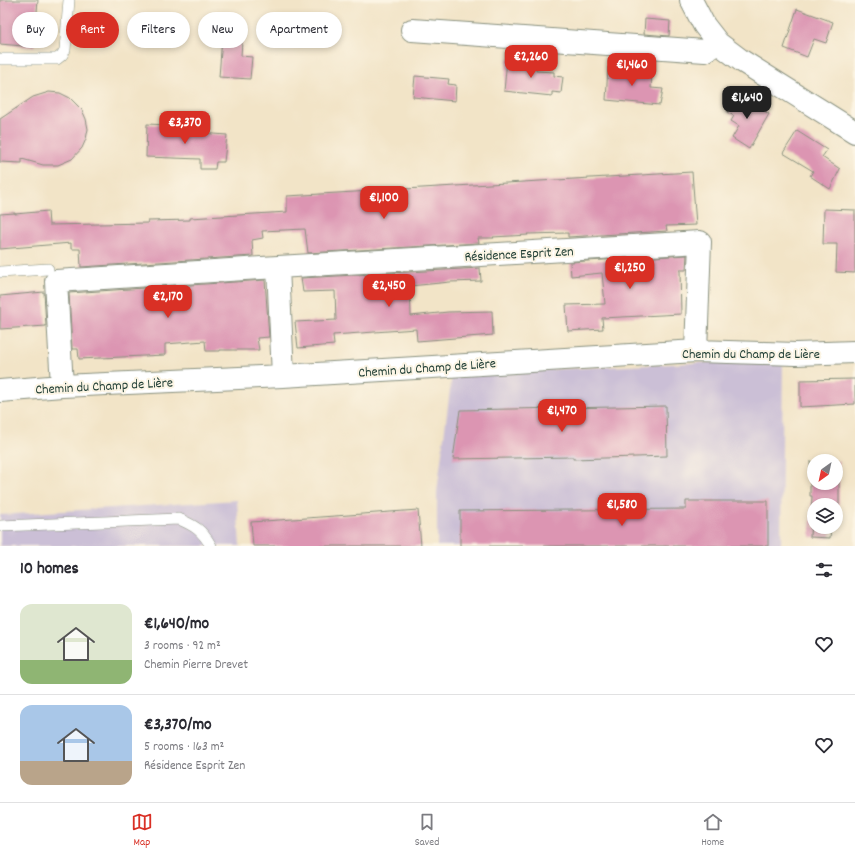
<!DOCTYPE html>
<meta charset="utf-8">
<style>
body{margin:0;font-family:Dekko,sans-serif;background:#f7f7f7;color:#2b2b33;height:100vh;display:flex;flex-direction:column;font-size:15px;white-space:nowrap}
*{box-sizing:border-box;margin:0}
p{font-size:13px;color:#7c7c81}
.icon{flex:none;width:22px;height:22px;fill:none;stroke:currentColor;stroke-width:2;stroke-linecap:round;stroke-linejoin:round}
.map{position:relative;height:546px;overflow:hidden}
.details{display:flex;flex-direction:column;background:#fff;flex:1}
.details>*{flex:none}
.banner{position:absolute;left:12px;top:12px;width:400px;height:36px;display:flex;gap:8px}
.needle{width:26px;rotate:213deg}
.controls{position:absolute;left:807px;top:454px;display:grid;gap:8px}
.controls a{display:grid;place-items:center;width:36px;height:36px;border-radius:50%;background:#fff;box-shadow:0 2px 6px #0003;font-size:20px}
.price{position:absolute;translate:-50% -34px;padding:0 9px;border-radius:8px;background:#d93025;color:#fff;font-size:13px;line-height:26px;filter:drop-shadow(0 1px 2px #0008)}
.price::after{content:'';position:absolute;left:50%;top:24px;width:12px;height:9px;margin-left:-6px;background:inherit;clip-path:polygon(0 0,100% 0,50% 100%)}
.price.on{background:#222;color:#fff}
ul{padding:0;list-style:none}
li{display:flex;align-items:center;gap:12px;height:100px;padding:0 20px}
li+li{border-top:1px solid #e1e1e2}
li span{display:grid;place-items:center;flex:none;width:112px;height:80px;border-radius:12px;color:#555}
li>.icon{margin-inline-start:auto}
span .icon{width:48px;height:48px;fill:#fffc;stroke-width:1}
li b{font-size:17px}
h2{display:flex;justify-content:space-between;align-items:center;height:48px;padding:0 20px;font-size:17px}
.chip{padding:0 14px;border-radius:18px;background:#fff;box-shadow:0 2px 6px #0003;font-size:14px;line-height:36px}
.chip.on{background:#d93025;color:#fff}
.tabs{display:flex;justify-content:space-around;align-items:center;height:56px;border-top:1px solid #e1e1e2;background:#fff;font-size:11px;color:#7c7c81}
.tabs a{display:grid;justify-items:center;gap:2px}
.tabs .on{color:#d93025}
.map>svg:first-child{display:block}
.industrial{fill:#cbbfd6}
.building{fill:#dc95b2}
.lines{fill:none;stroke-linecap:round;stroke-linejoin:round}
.lane-casing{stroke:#88907e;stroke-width:12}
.street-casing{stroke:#88907e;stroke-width:24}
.lane{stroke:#fff;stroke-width:11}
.street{stroke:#fff;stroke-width:22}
.labels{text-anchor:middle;stroke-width:4;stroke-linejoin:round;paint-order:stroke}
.street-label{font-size:14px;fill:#1f3d34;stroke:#fcf5e5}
</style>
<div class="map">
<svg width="855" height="546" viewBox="0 0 855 546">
<rect width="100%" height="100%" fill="#fcf5e5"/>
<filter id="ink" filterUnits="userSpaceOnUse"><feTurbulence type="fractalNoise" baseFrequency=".025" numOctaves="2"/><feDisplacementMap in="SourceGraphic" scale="8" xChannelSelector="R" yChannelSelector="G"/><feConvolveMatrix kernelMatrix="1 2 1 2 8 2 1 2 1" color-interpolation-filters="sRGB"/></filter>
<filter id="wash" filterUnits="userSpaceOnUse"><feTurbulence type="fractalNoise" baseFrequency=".012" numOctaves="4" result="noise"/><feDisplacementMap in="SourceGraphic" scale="16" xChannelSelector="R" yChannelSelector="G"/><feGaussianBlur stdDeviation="0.9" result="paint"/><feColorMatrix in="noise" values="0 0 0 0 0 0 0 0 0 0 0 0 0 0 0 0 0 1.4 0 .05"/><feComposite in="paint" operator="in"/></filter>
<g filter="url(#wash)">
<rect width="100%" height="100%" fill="#f2e4c7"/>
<path class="industrial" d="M783 359 781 546H437V492L452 374Z
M237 500 240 546H0V515Z"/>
<g id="blocks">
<path class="building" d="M0 0H38L34 47 0 44Z
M797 9 833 22 826 43 814 39 807 57 784 48Z
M645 19 670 21 669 36 644 34Z
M223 25 243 26 241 56 252 57 250 79 219 77Z
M507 59 537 62 536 71 554 72V76L563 77 561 93 552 92V96L504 91Z
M608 67 629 69V72L652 73 651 88 663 89 660 105 606 100Z
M415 76 449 79 448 84 456 85 455 101 413 97Z
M49 92 60 93 70 98 82 110 86 119 88 129 86 139 82 148 72 159 58 165H43L22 159V163L0 162V119L33 97Z
M737 94 769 114 749 149 732 138 739 126 731 121 734 116 727 112Z
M147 124 188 126V132L227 135 224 162H216L215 169H200V159L146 157Z
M797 131 827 150 822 157 840 169 830 189 810 176 813 171 783 153Z
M692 172 696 225 666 226 667 231 568 237V233L527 234 528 235 493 237 494 238H478L479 243 308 253 305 229 262 231 263 238 252 240 253 256 81 267 80 249H71V243L0 249V214L15 213V214L48 211 49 225 148 223V221L190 220V218L287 212V196Z
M824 209 855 210V273L836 272 837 244H823Z
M687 255 686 270H680L681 314 602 318 603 329 568 331 566 305 605 304 602 273 571 276 570 262Z
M480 268 481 281 450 282 410 286 411 316 448 312 492 311 493 335 417 341 416 329 333 335 334 345 298 348 295 322 336 320 335 291 303 292 301 278Z
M265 280 269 337 257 338 259 350H220V351H206L205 341 165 344V355L79 359 78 349H72L69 293Z
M44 292 46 326 0 329V296Z
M855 379V404L800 407V380Z
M666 406 667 456 573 459V457L453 459 460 410Z
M836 461H839V505H814V527H831L830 538 810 537 812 496H810V462H814V483H836Z
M686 501H768V546H460V511L686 509Z
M418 510 421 546H253L251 522Z"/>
</g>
</g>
<g filter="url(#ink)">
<use href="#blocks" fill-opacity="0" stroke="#88907e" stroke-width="1"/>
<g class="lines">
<g class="lane-casing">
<path id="lane" d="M0 59H57L62 55 65 50 69 0
M0 272 48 269
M0 526 179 519C195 526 202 530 211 546"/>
</g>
<g class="street-casing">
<path id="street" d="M691 0 704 25 718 43 742 61 855 132
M412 30 705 51 718 43
M283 376 278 267 700 242 696 351
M62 386 56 281 278 267
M0 391 62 386 283 376 696 351 796 354 855 352"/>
</g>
<use href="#lane" class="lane"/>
<use href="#street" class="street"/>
</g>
</g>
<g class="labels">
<g class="street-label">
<text transform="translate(519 253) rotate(-3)" y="5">Résidence Esprit Zen</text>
<text x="751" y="358">Chemin du Champ de Lière</text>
<text transform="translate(427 367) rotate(-4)" y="5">Chemin du Champ de Lière</text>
<text transform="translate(104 385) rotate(-3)" y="5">Chemin du Champ de Lière</text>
</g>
</g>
</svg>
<div class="controls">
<a><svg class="needle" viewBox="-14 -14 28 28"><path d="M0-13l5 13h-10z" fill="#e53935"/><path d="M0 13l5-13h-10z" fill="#7c7c81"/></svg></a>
<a><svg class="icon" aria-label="layers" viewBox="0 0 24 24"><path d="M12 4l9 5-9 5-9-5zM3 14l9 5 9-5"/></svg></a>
</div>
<b class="price" style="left:531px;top:79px">€2,260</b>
<b class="price" style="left:632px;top:87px">€1,460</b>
<b class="price on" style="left:747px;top:120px">€1,640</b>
<b class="price" style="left:185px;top:145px">€3,370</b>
<b class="price" style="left:384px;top:220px">€1,100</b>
<b class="price" style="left:630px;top:290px">€1,250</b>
<b class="price" style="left:389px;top:308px">€2,450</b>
<b class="price" style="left:168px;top:319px">€2,170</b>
<b class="price" style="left:562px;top:433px">€1,470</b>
<b class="price" style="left:622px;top:527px">€1,580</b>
<div class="banner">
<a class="chip">Buy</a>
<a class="chip on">Rent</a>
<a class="chip">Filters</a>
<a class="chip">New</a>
<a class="chip">Apartment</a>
</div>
</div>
<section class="details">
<h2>10 homes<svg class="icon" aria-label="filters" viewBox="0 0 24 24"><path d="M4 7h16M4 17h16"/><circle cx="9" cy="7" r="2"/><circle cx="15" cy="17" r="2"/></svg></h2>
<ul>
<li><span style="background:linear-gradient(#dfe7d0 70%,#8fb573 0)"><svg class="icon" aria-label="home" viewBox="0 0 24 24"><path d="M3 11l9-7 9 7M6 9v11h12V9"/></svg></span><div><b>€1,640/mo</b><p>3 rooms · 92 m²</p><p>Chemin Pierre Drevet</p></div><svg class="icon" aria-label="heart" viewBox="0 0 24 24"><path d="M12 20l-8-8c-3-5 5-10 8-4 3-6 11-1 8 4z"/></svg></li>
<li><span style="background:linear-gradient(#a9c7e8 70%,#b9a48a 0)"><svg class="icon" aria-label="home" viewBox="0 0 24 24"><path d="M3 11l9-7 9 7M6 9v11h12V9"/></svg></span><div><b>€3,370/mo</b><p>5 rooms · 163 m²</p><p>Résidence Esprit Zen</p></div><svg class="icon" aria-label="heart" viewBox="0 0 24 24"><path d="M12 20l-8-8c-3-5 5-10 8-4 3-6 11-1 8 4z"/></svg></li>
</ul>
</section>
<nav class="tabs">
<a class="on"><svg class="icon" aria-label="map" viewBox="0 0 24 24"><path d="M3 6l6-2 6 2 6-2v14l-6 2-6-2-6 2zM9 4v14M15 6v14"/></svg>Map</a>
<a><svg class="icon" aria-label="saved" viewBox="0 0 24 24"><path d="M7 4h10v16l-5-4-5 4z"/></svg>Saved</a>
<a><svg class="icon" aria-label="home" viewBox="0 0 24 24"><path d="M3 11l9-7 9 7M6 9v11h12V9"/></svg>Home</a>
</nav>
